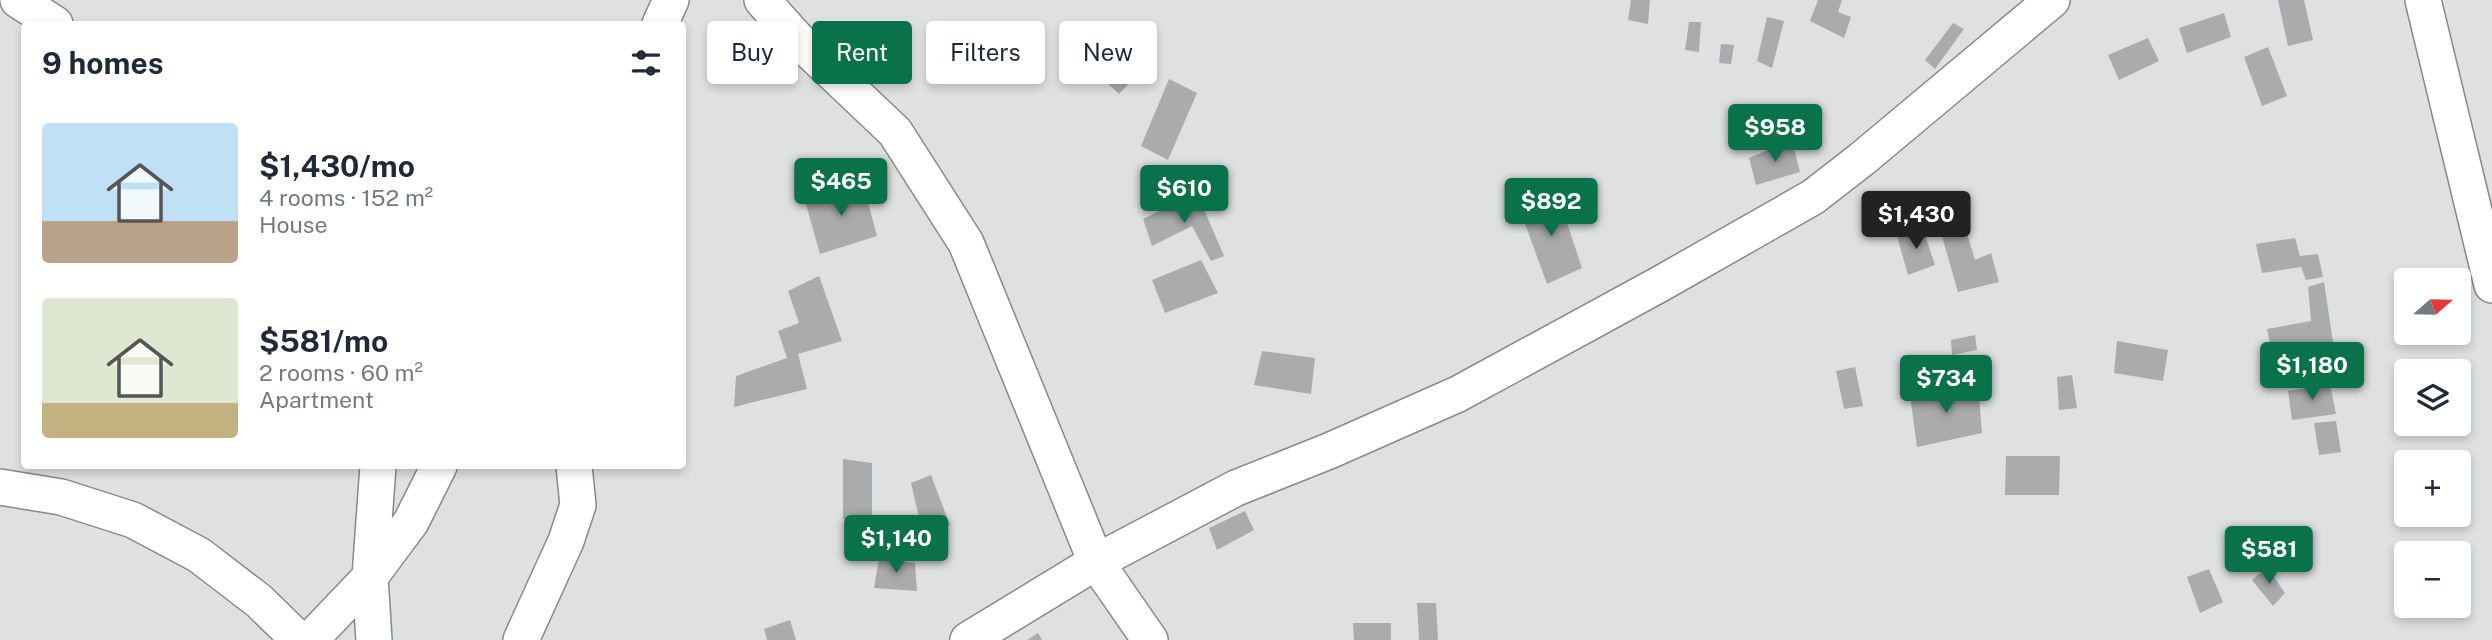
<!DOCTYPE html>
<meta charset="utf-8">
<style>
body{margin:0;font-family:"Public Sans",sans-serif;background:#f2f2f3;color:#1f2937;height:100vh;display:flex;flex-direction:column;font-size:26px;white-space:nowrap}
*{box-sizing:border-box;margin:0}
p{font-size:23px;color:#747a83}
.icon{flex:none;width:38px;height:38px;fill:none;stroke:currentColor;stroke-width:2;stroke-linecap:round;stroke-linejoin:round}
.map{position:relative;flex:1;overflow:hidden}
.drawer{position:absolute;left:21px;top:21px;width:665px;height:448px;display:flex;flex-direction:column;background:#fff;border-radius:7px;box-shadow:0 4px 10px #0003}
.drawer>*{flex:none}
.banner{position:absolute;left:707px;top:21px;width:665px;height:63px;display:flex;gap:14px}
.needle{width:46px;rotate:70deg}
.tools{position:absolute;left:2394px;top:268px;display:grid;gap:14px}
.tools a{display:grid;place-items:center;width:77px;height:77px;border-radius:7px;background:#fff;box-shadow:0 4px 10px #0003;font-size:35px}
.price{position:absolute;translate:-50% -60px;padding:0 16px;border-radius:7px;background:#09724b;color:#fff;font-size:23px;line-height:46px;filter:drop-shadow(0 2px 4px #0008)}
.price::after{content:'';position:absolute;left:50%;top:42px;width:21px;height:16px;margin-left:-10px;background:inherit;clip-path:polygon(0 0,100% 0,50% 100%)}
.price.current{background:#222;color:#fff}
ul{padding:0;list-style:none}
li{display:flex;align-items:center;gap:21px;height:175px;padding:0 21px}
li span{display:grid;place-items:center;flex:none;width:196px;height:140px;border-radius:7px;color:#555}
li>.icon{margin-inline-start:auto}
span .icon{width:84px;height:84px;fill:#fffc;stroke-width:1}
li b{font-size:30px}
h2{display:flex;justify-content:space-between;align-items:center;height:84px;padding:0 21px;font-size:30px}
.tag{padding:0 24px;border-radius:7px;background:#fff;box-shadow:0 4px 10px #0003;font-size:24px;line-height:63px}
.tag.current{background:#09724b;color:#fff}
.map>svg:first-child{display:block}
.building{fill:#ababac}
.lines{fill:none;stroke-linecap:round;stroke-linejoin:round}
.minor-casing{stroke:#88898a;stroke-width:38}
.minor{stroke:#fff;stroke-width:35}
</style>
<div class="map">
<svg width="2492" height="640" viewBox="0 0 2492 640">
<rect width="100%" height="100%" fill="#dfe0e1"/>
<path class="building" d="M1631 0H1650L1648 24 1628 20Z
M1818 0H1842L1838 12 1851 17 1844 38 1810 21Z
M2278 0H2304L2313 40 2288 46Z
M2224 13 2231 37 2187 53 2179 28Z
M1767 17 1784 21 1772 68 1757 61Z
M1689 22H1701L1699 52 1685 50Z
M1953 23 1964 29 1935 69 1925 60Z
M1119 26 1141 47 1134 52 1146 65 1119 94 1084 61Z
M2148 38 2159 61 2119 80 2108 55Z
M1721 44 1734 45 1731 64 1719 63Z
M2268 47 2287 96 2262 106 2244 57Z
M1169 79 1197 93 1168 160 1141 146Z
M1792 140 1800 172 1756 185 1749 158Z
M862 180 877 236 820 254 805 201Z
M1197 193 1224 256 1211 261 1192 226 1152 246 1143 219Z
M1557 193 1582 268 1547 284 1520 210Z
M1963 220 1975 260 1991 253 1999 282 1958 292 1940 230Z
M1922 226 1935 265 1908 275 1897 236Z
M2295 238 2300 256 2318 254 2323 277 2306 280 2301 267 2262 273 2256 244Z
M1201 260 1218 293 1165 313 1152 280Z
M819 276 842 341 798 354 807 389 734 407 736 376 787 358 778 331 799 323 788 291Z
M2324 282 2334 349 2273 359 2267 329 2311 321 2308 287Z
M1975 335 1977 350 1952 355 1951 340Z
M2117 341 2168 350 2163 381 2114 373Z
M1262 351 1315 358 1311 394 1254 385Z
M1855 367 1863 406 1844 409 1836 371Z
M2072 375 2077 408 2059 410 2057 377Z
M1978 384 1982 433 1917 447 1910 395Z
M2330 384 2336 414 2292 420 2288 391Z
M2336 421 2341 452 2319 455 2314 423Z
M2006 456H2060L2059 495H2005Z
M843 459 872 463V519H843Z
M931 475 950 525 923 535 911 483Z
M1245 511 1254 530 1217 550 1209 528Z
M879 558 915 563 917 591 874 588Z
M2267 567 2285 593 2273 606 2252 580Z
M2209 569 2223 602 2200 613 2187 577Z
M1417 603H1436L1438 640H1419Z
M790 620 796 640H767L764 629Z
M1353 623H1391V640H1354Z
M1038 633 1042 640H1027Z"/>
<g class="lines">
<g class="minor-casing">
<path id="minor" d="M18 0 55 24
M762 0 797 39 895 132 966 243 1096 562 1150 640
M2423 0 2492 285
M660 24 671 0
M0 487 61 497 133 520 199 555 259 601 299 640
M310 640 370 577 411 522 439 466
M374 640 370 577 378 466
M521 640 566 541 578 505 574 466
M968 640 1096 562 1236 488 1329 451 1458 394 1660 284 1813 197 1862 159 2052 0"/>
</g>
<use href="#minor" class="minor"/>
</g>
</svg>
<div class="tools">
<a><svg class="needle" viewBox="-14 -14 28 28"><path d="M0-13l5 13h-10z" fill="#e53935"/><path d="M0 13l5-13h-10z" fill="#747a83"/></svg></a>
<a><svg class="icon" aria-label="layers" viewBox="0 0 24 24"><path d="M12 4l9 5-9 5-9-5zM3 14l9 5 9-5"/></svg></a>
<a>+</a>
<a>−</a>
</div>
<b class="price" style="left:1775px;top:164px">$958</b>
<b class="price" style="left:841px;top:218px">$465</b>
<b class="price" style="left:1184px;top:225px">$610</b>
<b class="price" style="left:1551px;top:238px">$892</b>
<b class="price current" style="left:1916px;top:251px">$1,430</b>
<b class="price" style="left:2312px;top:402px">$1,180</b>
<b class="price" style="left:1946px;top:415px">$734</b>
<b class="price" style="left:896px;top:575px">$1,140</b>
<b class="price" style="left:2269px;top:586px">$581</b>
<div class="banner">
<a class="tag">Buy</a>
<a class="tag current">Rent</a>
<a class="tag">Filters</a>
<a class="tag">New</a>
</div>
<section class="drawer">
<h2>9 homes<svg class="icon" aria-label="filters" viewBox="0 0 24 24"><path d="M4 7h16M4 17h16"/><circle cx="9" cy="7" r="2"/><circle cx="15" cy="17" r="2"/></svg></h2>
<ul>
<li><span style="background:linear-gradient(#bfe0f5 70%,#b9a48a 0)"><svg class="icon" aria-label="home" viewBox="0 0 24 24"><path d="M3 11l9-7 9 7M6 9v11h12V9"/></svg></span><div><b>$1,430/mo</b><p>4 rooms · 152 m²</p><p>House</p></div></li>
<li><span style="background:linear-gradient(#dfe7d0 75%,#c2b280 0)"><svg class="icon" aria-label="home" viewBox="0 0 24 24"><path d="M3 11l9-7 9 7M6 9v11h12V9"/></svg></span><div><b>$581/mo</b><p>2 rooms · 60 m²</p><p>Apartment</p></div></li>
</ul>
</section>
</div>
